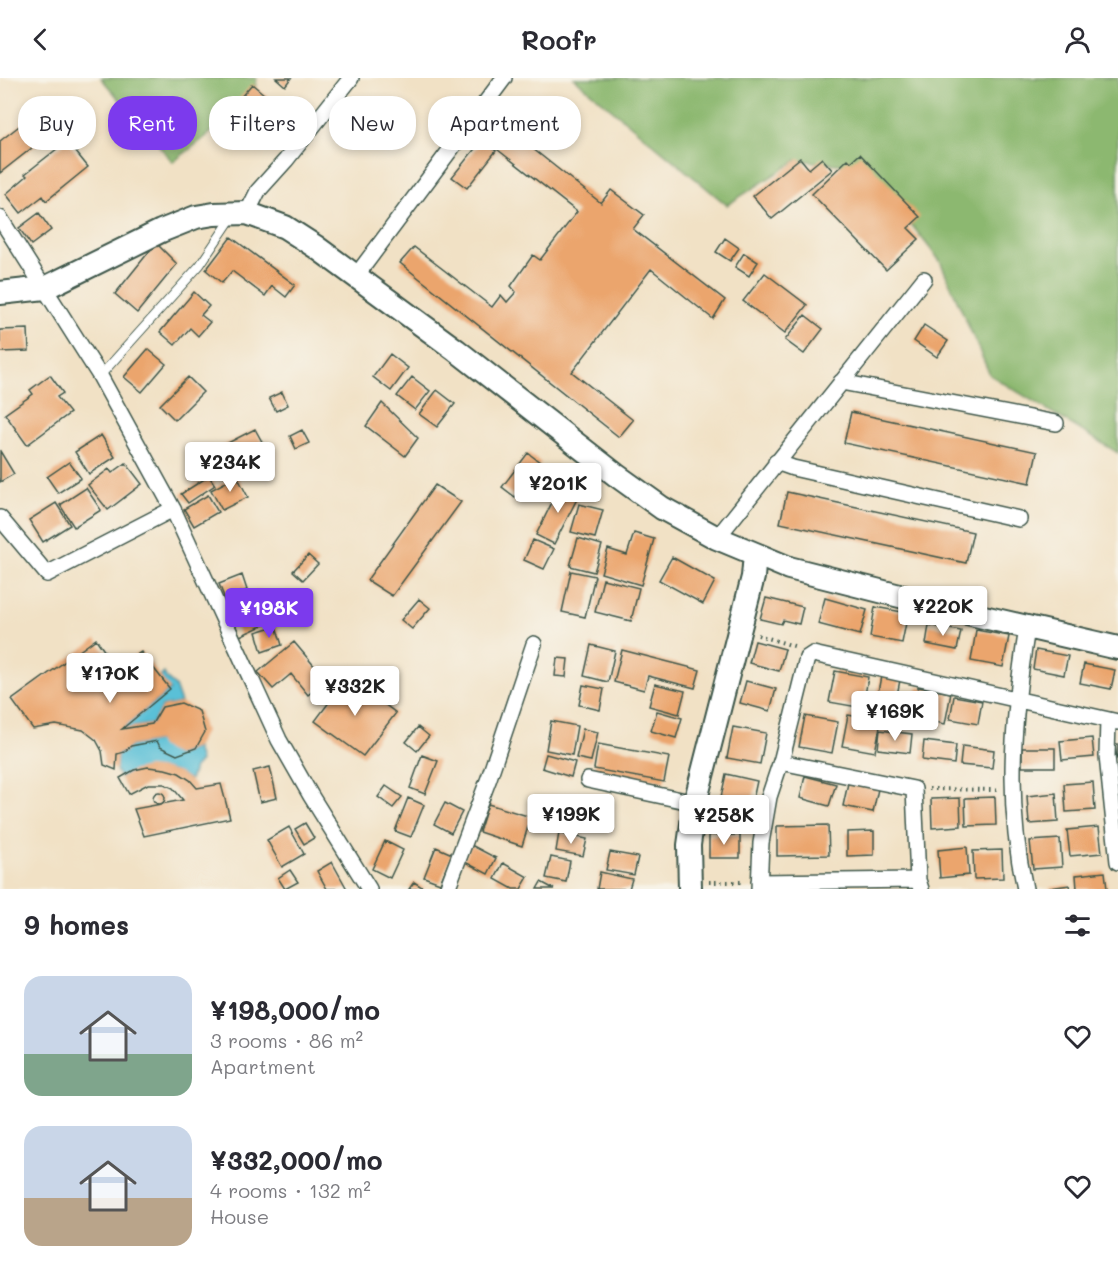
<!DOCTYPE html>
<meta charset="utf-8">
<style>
body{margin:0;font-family:Mali,sans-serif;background:#f7f7f7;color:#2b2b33;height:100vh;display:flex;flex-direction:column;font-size:22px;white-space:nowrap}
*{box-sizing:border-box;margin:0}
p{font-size:20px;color:#7c7c81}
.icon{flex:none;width:33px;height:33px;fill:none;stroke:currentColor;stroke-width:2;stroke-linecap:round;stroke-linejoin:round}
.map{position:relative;height:811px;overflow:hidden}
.panel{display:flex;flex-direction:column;background:#fff;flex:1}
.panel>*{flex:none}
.guide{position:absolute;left:18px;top:18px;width:600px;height:54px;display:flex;gap:12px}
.price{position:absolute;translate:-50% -51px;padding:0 14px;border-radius:6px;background:#fff;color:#222;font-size:20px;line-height:39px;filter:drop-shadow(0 2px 3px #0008)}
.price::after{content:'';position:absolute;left:50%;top:36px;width:18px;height:14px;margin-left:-9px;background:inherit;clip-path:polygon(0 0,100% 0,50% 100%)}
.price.on{background:#7c3aed;color:#fff}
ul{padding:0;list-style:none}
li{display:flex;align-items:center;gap:18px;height:150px;padding:0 24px}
li span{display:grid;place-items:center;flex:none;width:168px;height:120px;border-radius:18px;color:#555}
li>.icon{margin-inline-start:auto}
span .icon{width:72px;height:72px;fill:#fffc;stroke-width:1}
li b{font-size:26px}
h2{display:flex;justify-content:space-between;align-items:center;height:72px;padding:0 24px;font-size:26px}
.chip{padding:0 21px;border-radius:24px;background:#fff;box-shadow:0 3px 9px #0003;font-size:21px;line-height:54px}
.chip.on{background:#7c3aed;color:#fff}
header{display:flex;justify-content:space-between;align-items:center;height:78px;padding:0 24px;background:#fff;font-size:27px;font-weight:600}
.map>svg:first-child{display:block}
.forest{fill:#8cb86f;stroke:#567a52;stroke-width:1.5}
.water{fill:#5ac0d7;stroke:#3c7e86;stroke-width:1.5}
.building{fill:#eba56d}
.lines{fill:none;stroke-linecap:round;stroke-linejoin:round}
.lane-casing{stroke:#3e564a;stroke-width:10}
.street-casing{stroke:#3e564a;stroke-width:18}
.secondary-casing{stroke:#3e564a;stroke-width:26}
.path{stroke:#3e564a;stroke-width:4;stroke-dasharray:1.5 4.5;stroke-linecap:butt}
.lane{stroke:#fff;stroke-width:8}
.street{stroke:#fff;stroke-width:15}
.secondary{stroke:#fff;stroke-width:22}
</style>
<header><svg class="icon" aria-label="back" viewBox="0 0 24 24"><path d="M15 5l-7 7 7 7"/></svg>Roofr<svg class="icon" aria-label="person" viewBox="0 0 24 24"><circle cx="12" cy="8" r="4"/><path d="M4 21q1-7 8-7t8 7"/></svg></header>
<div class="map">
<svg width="1118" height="811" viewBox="0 0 1118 811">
<rect width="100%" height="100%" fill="#f7f3e8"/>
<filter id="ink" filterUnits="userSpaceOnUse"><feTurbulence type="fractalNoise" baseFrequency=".0167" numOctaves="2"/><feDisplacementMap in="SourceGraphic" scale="12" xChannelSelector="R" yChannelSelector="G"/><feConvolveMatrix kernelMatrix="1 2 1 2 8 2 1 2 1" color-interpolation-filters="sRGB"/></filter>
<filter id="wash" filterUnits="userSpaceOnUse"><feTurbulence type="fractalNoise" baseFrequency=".008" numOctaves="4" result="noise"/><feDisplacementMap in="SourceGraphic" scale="24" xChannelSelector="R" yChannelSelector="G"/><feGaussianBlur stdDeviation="1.35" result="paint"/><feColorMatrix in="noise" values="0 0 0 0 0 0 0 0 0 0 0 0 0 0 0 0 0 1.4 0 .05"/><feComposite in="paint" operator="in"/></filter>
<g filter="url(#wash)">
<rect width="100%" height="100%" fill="#f1e1c5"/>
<path class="forest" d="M101 0H257L253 22 173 84Z
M574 0H1118V375L990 297 940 183 866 89 797 82 727 127Z"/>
<path class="water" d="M164 595 167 601 175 608 181 625 162 629 152 646 122 651 170 612 160 599Z
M157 663 177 677 196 670 200 683 194 690 190 702C167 687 144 687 120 700L116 692 117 676 124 674 131 668Z"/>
<g id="blocks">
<path class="building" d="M276 0H291L285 8Z
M252 6 271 22 249 49 229 33Z
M46 27 61 47 0 95V63Z
M508 51 601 125 611 112 644 137 633 151 725 222 713 241 651 191 572 294 633 342 619 359 400 185 414 169 492 229 501 217 507 224 516 214 511 208 533 177 540 182 577 134 493 68Z
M482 62 496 73 467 110 452 99Z
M67 63 88 89 46 123 43 118 21 135 6 116 27 98 25 96Z
M860 76 920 139 908 150 919 161 886 192 812 116 848 81 851 84Z
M800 80 809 91 822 80 832 92 772 141 753 118Z
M39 135 51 152 31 167 19 150Z
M231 159 295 207 286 219 272 208 265 218 232 193 222 205 206 192Z
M725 160 739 170 730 183 716 174Z
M156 165 177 186 137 235 115 216Z
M744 175 758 184 749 198 735 189Z
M765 195 807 227 785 255 743 223Z
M194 214 209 228 201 237 210 244 198 258 190 250 175 267 160 254Z
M805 237 823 251 804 276 785 262Z
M924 247 948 263 937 279 914 263Z
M28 251 29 273 0 274V252Z
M148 271 166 286 142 314 124 299Z
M390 276 408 290 391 313 373 299Z
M50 297 63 315 57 319 70 335 27 367 5 336 33 316 30 312Z
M188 299 203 314 175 342 160 327Z
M412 299 430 313 415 332 397 318Z
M437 312 455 326 437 349 419 336Z
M282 314 288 327 276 333 269 320Z
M382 325 418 360 405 378 366 348Z
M851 334 1037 374 1030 405 844 365Z
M255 351 266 371 231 390 220 369Z
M302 352 309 365 296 371 290 358Z
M101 357 115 379 89 396 75 374Z
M0 373 14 396 0 404Z
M528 375 541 385 515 419 502 409Z
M69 384 81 400 58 415 47 399Z
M126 385 142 406 108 432 88 407 109 391 112 395Z
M209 398 215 407 188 425 181 416Z
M237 398 248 419 222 432 211 412Z
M561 406 580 415 554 466 536 457Z
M435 407 461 424 392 518 367 502Z
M86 410 101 432 74 449 60 427Z
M787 414 973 454 966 485 780 445Z
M208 417 218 434 194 448 184 431Z
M56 425 70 447 43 464 29 442Z
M579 426 603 432 595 460 571 454Z
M634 455 654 461 641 507 601 495 608 471 627 477Z
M578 460 602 467 594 494 570 488Z
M533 462 554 471 544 491 524 482Z
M308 477 318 486 303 502 293 493Z
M672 479 715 503 703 526 659 502Z
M571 493 595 498 585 539 562 534Z
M242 497 247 512 225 521 219 506Z
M603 501 639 510 631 543 595 534Z
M260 512 266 526 283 518 290 535 240 558 226 526Z
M766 520 803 529 799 546 783 542 781 546 760 541Z
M825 520 867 532 860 557 818 546Z
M419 521 430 530 412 551 401 542Z
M875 529 908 535 902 565 870 559Z
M929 547 961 553 957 572 926 566Z
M276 548 282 567 262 574 256 554Z
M976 552 1009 558 1003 589 971 583Z
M96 561 116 590 141 574 170 611 122 651 152 646 162 629 181 625 199 633 205 654 196 670 177 677 160 669 157 663 131 668 124 674 117 676 116 692 104 687 102 673 96 662 83 652 56 647 33 651 12 622Z
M755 563 785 571 779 593 749 585Z
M294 564 326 602 308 617 291 596 273 611 258 594Z
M591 567 615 573 608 604 584 598Z
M622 572 700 592 695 610 648 598 644 612 614 604Z
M1036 572 1068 578 1064 597 1033 591Z
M557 580 568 581 566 599 555 598Z
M1084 586 1115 592 1111 611 1080 605Z
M835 593 868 599 863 630 829 624Z
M881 598 900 602 894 633 875 630Z
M348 599 396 635 363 678 315 643Z
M746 603 776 611 770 633 740 625Z
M655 606 685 613 679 636 649 628Z
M583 607 604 611 600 632 579 627Z
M918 609 951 615 945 646 912 640Z
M954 618 982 623 978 646 950 641Z
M657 633 682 640 676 660 651 653Z
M848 637 881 643 875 674 842 668Z
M805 638 838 644 832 675 799 669Z
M551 643 577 648 572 677 546 672Z
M418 649 429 658 417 673 406 664Z
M733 649 766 655 760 686 727 680Z
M583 651 598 654 591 683 576 680Z
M880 652 912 656 910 675 878 671Z
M1092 660 1094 679 1062 682 1060 663Z
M924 663 956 667 954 686 922 682Z
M598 666 669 679 664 704 594 691Z
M1115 666H1118V681H1117Z
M962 668 994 672 992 690 960 687Z
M1022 670H1055V689H1022Z
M546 676 575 684 571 699 542 690Z
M422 677 438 683 425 716 410 710Z
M148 689 165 691 179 695 190 702 197 710 221 706 230 740 144 758 134 731 183 722 173 710 164 706H148L129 716 120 700 134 692Z
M270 689 277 720 260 724 253 693Z
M726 696 757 703 752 726 721 719Z
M805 698 836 706 829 728 800 720Z
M1093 704 1095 732 1066 734 1064 706Z
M848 705 878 711 873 734 843 728Z
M386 708 402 719 393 730 378 719Z
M153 720a6 6 0 1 1 12 0a6 6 0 1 1-12 0Z
M1056 715 1058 744 1029 746 1027 718Z
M995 719 996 747 966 748 965 720Z
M408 720 424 727 411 759 395 753Z
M960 720 961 748 932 750 931 721Z
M445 725 462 734 451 755 434 746Z
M488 726 531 739 522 768 479 754Z
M305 745 314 760 304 766 295 751Z
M828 747 829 777 777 778V748Z
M289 749 304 776 282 789 267 762Z
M1099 749 1102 775 1070 778 1067 752Z
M874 753V777L847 778V754Z
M559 755 587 761 583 778 556 773Z
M709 757H740V780H709Z
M1060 761 1062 789 1033 791 1030 763Z
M385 763 403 772 390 800 372 791Z
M471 767 496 780 488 796 463 783Z
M436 769 452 776 440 805 424 799Z
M967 769 969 797 940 800 938 772Z
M1002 772 1003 800 974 801 973 773Z
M610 774 638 779 634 797 606 792Z
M551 779 570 783 566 804 546 800Z
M332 784 347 811H327L317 793Z
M503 785 528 799 521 811H513L495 801Z
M290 792 298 804 285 811 278 800Z
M600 794 632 801 629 811H597Z
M1105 794 1107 811H1077L1076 797Z
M414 804 425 811H409Z
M541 804 554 811H537Z
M1069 807 1070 811H1050V810Z"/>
</g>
</g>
<g filter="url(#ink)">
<use href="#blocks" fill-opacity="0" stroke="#3e564a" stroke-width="1.5"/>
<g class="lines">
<g class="lane-casing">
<path id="lane" d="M100 298 200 187 233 138"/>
</g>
<g class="street-casing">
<path id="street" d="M247 135 258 113 286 82 351 0
M0 140 100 298 173 431 279 662 311 718 369 811
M356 198 504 0
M841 304 1056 345
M776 384 793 390 1019 441
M0 440 47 496 173 431
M717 460 924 201
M1108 642 1107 678 1118 784
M781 684 914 711 918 802 921 811
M588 702 695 725
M759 804 918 802
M447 811 489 700 534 566
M759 811 761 765 769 719 782 680 807 580 813 576 1118 644
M1025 811C1005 722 1013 639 1027 550"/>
</g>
<g class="secondary-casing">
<path id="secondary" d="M0 215 45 210 161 153 196 139 214 136 247 135 285 149 316 169 456 272 616 397 662 430 717 460 789 490 975 537 1118 570
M690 811 689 767 695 725 753 499 755 476"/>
</g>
<path class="path" d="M758 557 797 569
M929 711 997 712
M709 804H743"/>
<use href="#lane" class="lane"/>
<use href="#street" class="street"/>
<use href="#secondary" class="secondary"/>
</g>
</g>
</svg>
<b class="price" style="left:230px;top:415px">¥234K</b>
<b class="price" style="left:558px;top:436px">¥201K</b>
<b class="price" style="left:943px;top:559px">¥220K</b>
<b class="price on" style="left:269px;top:561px">¥198K</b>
<b class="price" style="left:110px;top:626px">¥170K</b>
<b class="price" style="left:355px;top:639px">¥332K</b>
<b class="price" style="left:895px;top:664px">¥169K</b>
<b class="price" style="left:571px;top:767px">¥199K</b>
<b class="price" style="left:724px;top:768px">¥258K</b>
<div class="guide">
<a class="chip">Buy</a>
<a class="chip on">Rent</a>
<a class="chip">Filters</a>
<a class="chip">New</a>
<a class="chip">Apartment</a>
</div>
</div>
<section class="panel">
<h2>9 homes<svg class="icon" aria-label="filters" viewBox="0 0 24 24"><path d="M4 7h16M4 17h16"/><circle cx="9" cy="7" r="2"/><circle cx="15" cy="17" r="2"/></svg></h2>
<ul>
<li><span style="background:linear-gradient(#c9d6e8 65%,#7fa58c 0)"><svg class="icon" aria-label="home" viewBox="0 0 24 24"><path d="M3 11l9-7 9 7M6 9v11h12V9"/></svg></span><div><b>¥198,000/mo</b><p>3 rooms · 86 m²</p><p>Apartment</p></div><svg class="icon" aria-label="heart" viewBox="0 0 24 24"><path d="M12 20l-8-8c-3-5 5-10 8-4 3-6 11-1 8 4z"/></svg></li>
<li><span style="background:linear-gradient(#c9d6e8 60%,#b9a48a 0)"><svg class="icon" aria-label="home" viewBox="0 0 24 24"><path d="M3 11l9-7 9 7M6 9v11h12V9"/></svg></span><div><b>¥332,000/mo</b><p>4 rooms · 132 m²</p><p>House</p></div><svg class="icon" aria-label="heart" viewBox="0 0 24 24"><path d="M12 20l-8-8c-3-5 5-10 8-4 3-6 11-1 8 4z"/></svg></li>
</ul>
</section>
